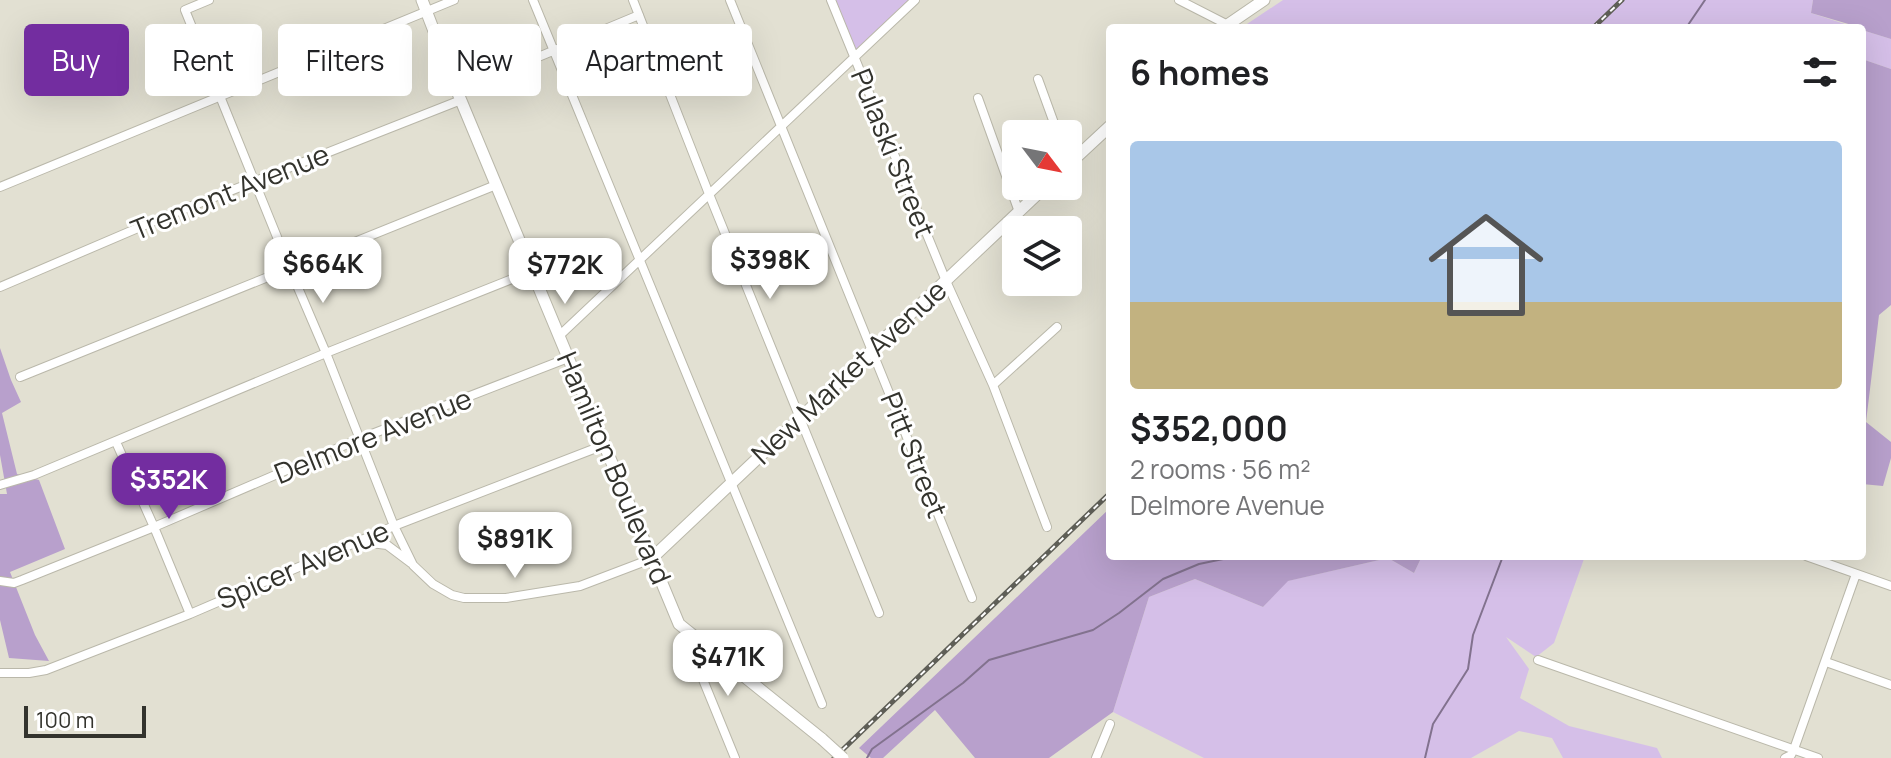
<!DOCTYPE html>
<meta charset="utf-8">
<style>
body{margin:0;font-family:Manrope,sans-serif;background:#f6f6f6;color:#202124;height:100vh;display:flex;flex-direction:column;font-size:30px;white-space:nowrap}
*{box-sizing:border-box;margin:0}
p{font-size:26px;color:#757577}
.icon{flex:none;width:44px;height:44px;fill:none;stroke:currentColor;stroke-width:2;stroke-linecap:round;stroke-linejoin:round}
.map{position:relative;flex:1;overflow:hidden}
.panel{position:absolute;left:1106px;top:24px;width:760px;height:536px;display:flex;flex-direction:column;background:#fff;border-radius:8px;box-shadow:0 8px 32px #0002}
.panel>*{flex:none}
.guide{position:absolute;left:24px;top:24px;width:760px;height:72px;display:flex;gap:16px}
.needle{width:52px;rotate:122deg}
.buttons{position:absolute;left:1002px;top:120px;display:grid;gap:16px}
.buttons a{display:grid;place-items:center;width:80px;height:80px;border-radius:8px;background:#fff;box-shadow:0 8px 32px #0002;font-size:40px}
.scale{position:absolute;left:24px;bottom:20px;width:122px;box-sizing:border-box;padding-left:8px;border:4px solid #33332d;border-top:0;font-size:22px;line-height:28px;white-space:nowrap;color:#33332d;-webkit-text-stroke:6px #fff;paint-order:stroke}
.price{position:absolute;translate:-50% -68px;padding:0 18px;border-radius:16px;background:#fff;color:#222;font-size:26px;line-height:52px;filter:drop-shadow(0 2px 4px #0008)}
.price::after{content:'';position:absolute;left:50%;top:48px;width:24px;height:18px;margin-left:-12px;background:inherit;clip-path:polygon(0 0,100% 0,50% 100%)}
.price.active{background:#732da0;color:#fff}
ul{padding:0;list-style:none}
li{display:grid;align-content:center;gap:16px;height:424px;padding:0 24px}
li+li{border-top:2px solid #e0e0e0}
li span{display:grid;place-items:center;height:248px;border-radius:8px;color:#555}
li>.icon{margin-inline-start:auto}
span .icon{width:144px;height:144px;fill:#fffc;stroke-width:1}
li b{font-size:34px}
h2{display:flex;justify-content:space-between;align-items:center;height:96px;padding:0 24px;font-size:34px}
.pill{padding:0 28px;border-radius:8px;background:#fff;box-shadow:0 8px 32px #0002;font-size:28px;line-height:72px}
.pill.active{background:#732da0;color:#fff}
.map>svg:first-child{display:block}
.green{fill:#d5bfe8}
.forest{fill:#b8a0cc}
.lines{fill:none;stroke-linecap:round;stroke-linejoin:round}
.stream{stroke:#82728e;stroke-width:2}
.street-casing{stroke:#bab8aa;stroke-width:10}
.secondary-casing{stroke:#bab8aa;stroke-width:13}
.street{stroke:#fff;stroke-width:8}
.secondary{stroke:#fff;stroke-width:11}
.rail-casing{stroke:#5f5f57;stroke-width:5}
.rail{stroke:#fff;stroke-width:2;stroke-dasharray:6;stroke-linecap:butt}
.secondary-bridge-casing{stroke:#bab8aa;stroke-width:13;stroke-linecap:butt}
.secondary-bridge{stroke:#fff;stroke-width:11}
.labels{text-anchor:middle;stroke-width:6;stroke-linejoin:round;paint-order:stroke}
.street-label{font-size:28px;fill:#33332d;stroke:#fff}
</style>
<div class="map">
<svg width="1891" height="758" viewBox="0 0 1891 758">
<rect width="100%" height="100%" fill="#e2e0d2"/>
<path class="green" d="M830 0H914L855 56Z
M1283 0H1813L1811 13 1857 28H1241Z
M64 25 90 38 92 41 87 49 81 52 86 62 76 66 70 56 59 58 56 55 57 42 56 26Z
M1862 30 1891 39V69L1862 59Z
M1422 556H1585L1554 643 1536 657 1506 637 1529 669 1520 698 1569 726 1657 748 1662 758H1563L1552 738 1519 731 1471 758H1204L1113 712 1149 597 1195 579 1263 607 1287 581 1388 558 1414 573Z"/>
<path class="forest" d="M1813 0H1891V39L1862 30V28L1811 13Z
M1862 59 1891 69V305L1879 315 1866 422 1891 442V458L1883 486 1862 484Z
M0 348 11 380 21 402 2 413 17 474 39 480 65 549 10 572 35 635 49 661 9 658 0 620V494H7L0 455Z
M1110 508V556H1422L1414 573 1388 558 1288 581 1263 607 1195 579 1149 597 1113 712 1049 758H975L935 710 883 758H871L859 748Z"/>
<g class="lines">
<path class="stream" d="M1686 28 1705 0
M867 758 872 749 963 683 989 660 1093 630 1119 613 1163 579 1199 564 1228 558H1281L1285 556
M1425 758 1433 724 1468 669 1473 635 1503 556"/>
<g class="street-casing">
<path id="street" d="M209 0 185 10 290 269 326 353 394 526 413 565 433 584 452 595 464 598H506L580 586 651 559
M533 0 822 704
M633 0 709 194 879 613
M730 0 972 598
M831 0 946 281 993 385 1047 527
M1179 0 1228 25
M1038 79 1058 134
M457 91 639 15
M978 98 1019 212
M0 187 454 0
M0 287 159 219 461 100
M559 336 915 0
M20 377 496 185
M993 385 1057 327
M116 442 154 527 190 614
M0 485 34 475 326 353 532 271
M363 542 387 545 411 563
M1806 556 1891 586
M0 581 14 583 22 580 154 527 359 439 568 358
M699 640 697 665 735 758
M1538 660 1818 758
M1826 662 1891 685
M0 673H29L46 670 190 614 394 526 604 445
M1096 758 1110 724
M1785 758 1791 755 1794 749 1856 574"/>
</g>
<g class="secondary-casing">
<path id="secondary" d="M422 0 457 91 679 624 822 739
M1223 28 1264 0
M1068 165 1110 126
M651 559 1046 186"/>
</g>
<use href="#street" class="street"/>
<use href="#secondary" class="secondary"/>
<g class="rail-casing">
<path id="rail" d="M1593 28 1622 0
M834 758 1110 493"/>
</g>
<use href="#rail" class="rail"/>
<g class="secondary-bridge-casing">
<path id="secondary-bridge" d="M822 739 843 758"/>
</g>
<use href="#secondary-bridge" class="secondary-bridge"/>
</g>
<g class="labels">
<g class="street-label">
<text transform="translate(893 153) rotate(68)" y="10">Pulaski Street</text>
<text transform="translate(230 192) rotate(-22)" y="10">Tremont Avenue</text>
<text transform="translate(849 372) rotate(-43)" y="10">New Market Avenue</text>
<text transform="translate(373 436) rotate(-22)" y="10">Delmore Avenue</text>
<text transform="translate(914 455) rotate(68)" y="10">Pitt Street</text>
<text transform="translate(614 468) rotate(67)" y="10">Hamilton Boulevard</text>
<text transform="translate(303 565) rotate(-23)" y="10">Spicer Avenue</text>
</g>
</g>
</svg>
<div class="buttons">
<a><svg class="needle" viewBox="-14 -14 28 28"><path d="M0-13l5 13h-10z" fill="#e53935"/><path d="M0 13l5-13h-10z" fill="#757577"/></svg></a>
<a><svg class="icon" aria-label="layers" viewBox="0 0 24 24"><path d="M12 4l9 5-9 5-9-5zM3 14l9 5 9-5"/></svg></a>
</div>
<div class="scale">100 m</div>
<b class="price" style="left:770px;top:301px">$398K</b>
<b class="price" style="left:323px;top:305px">$664K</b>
<b class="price" style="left:565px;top:306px">$772K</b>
<b class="price active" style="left:169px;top:521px">$352K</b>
<b class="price" style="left:515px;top:580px">$891K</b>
<b class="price" style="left:728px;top:698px">$471K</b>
<div class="guide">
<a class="pill active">Buy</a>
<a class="pill">Rent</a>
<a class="pill">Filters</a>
<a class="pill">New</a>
<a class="pill">Apartment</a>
</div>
<section class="panel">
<h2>6 homes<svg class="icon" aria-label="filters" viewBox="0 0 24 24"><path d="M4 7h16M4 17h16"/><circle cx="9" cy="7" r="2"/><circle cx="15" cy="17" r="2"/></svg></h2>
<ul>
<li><span style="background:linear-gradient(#a9c7e8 65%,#c2b280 0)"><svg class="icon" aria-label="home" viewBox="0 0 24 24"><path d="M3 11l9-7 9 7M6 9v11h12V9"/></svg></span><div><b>$352,000</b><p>2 rooms · 56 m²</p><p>Delmore Avenue</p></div></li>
</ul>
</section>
</div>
